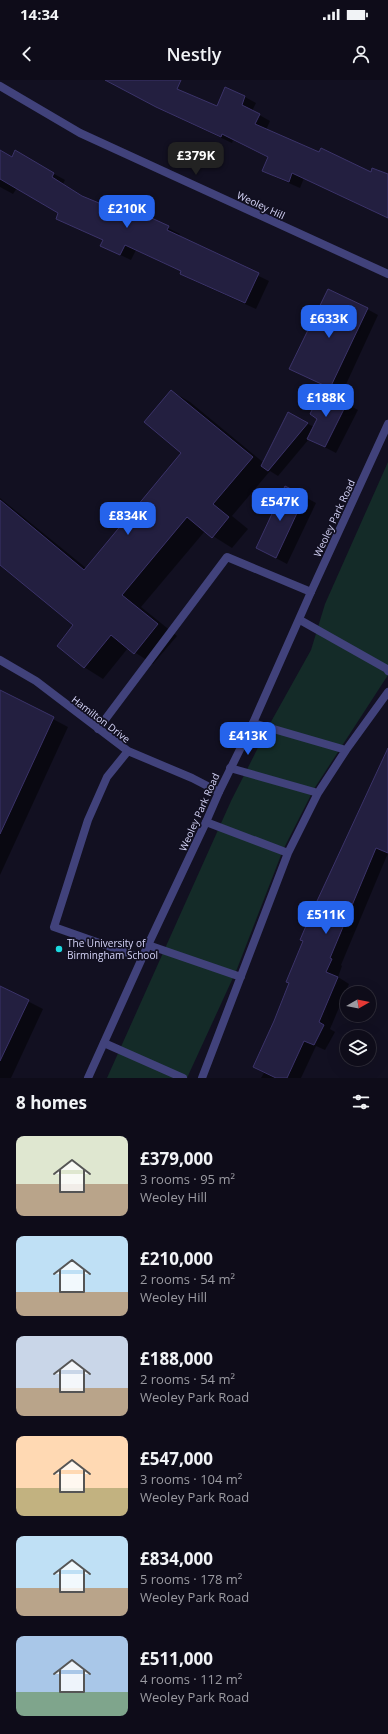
<!DOCTYPE html>
<meta charset="utf-8">
<style>
body{margin:0;font-family:"Open Sans",sans-serif;background:#171522;color:#f1f3f6;height:100vh;display:flex;flex-direction:column;font-size:15px;white-space:nowrap}
*{box-sizing:border-box;margin:0}
p{font-size:13px;color:#9b9ba2}
.icon{flex:none;width:22px;height:22px;fill:none;stroke:currentColor;stroke-width:2;stroke-linecap:round;stroke-linejoin:round}
.map{position:relative;height:998px;overflow:hidden}
.details{display:flex;flex-direction:column;background:#0e0c19;flex:1}
.details>*{flex:none}
.needle{width:26px;rotate:81deg}
.tools{position:absolute;left:340px;top:906px;display:grid;gap:8px}
.tools a{display:grid;place-items:center;width:36px;height:36px;border-radius:50%;background:#0e0c19;box-shadow:0 4px 16px #0002,0 0 0 1px #2e2c38;font-size:20px}
.price{position:absolute;translate:-50% -34px;padding:0 9px;border-radius:8px;background:#2563eb;color:#fff;font-size:13px;line-height:26px;filter:drop-shadow(0 1px 2px #0008)}
.price::after{content:'';position:absolute;left:50%;top:24px;width:12px;height:9px;margin-left:-6px;background:inherit;clip-path:polygon(0 0,100% 0,50% 100%)}
.price.current{background:#222;color:#fff}
ul{padding:0;list-style:none}
li{display:flex;align-items:center;gap:12px;height:100px;padding:0 16px}
li span{display:grid;place-items:center;flex:none;width:112px;height:80px;border-radius:8px;color:#555}
li>.icon{margin-inline-start:auto}
span .icon{width:48px;height:48px;fill:#fffc;stroke-width:1}
li b{font-size:17px}
h2{display:flex;justify-content:space-between;align-items:center;height:48px;padding:0 16px;font-size:17px}
.status{display:flex;justify-content:space-between;align-items:center;height:28px;padding:0 20px;background:#0e0c19;direction:ltr}
.status svg{height:11px;fill:currentColor}
header{display:flex;justify-content:space-between;align-items:center;height:52px;padding:0 16px;background:#0e0c19;font-size:18px;font-weight:600}
.map>svg:first-child{display:block}
.green{fill:#142b28}
.shadow{fill:#0007}
.building{fill:#231f40;stroke:#3b3369}
.lines{fill:none;stroke-linecap:round;stroke-linejoin:round}
.service{stroke:#41427b;stroke-width:8}
.minor{stroke:#41427b;stroke-width:8}
.tertiary{stroke:#41427b;stroke-width:8}
.poi-dot{fill:#1bdae1;stroke:#121021;stroke-width:1.5}
.labels{text-anchor:middle;stroke-width:3.5;stroke-linejoin:round;paint-order:stroke}
.street-label{font-size:10px;fill:#d7d6fa;stroke:#121021}
.poi-label{font-size:10px;fill:#d7d6fa;stroke:#121021;text-anchor:start}
</style>
<div class="status"><b>14:34</b><svg viewBox="0 0 49 12"><path d="M0 12V9h3v3zM5 12V6h3v6zM10 12V3h3v9zM15 12V0h3v12zM26 1h20v11H26zM47 4h2v5h-2z"/></svg></div>
<header><svg class="icon" aria-label="back" viewBox="0 0 24 24"><path d="M15 5l-7 7 7 7"/></svg>Nestly<svg class="icon" aria-label="person" viewBox="0 0 24 24"><circle cx="12" cy="8" r="4"/><path d="M4 21q1-7 8-7t8 7"/></svg></header>
<div class="map">
<svg width="388" height="998" viewBox="0 0 388 998">
<rect width="100%" height="100%" fill="#121021"/>
<path class="green" d="M388 382V595L314 709 283 770 237 889 187 998H107L231 721 272 640 311 570 325 524Z"/>
<path class="shadow" d="M106 0H155L218 28 226 8 245 17 256 23 252 31 270 41 266 50 388 101V138L304 98 300 108 275 97 264 90 269 78 233 60 232 63 168 33Z
M0 70 12 78 15 72 65 100 63 104 84 117 117 132 133 136 135 132 180 154 178 157 269 201 256 229 192 200 181 194 182 191 136 170 131 180 112 171 101 165 103 160 57 139 60 133 17 108 13 114 0 107Z
M367 229 378 235 342 313 302 295Z
M171 311 190 322 264 383 289 334 314 347 318 338 323 311 358 330 336 373 309 359 278 396 270 391 232 436 248 449 232 468 205 451 141 527 177 556 153 584 128 568 103 599 84 587 75 545 0 483V418L86 488 182 373Z
M305 417 316 423 287 484 257 468Z
M0 611 68 647 0 795Z
M388 706V773L341 885 342 886 338 897 349 904 330 949 335 952 325 970 316 966 301 998H261L264 993 254 987Z
M0 907 43 929 11 998H0Z"/>
<path class="building" d="M105 0H181L177 9 217 26 225 7 245 16 242 25 260 34 255 44 319 72 321 68 371 92 372 88 388 94V138L292 93 289 102 262 91 268 77 222 54 221 57 156 27Z
M0 70 12 77 15 70 54 93 52 97 82 116 116 130 117 128 132 135 134 130 169 146 167 150 259 193 245 223 180 194 181 191 125 165 120 175 100 166 103 160 56 139 58 133 0 99Z
M328 209 368 228 330 308 289 289Z
M171 310 253 377 213 424 229 437 212 458 187 437 122 515 158 544 134 574 111 555 84 588 57 566 73 545 0 485V420L84 490 181 373 144 342Z
M322 310 347 323 325 367 307 359 317 339 310 334Z
M288 332 308 343 268 391 261 386Z
M285 406 305 416 276 478 256 468Z
M0 610 54 637 0 754Z
M388 668V773L376 768 330 878 332 879 326 892 338 897 319 942 324 945 314 965 304 961 287 998H276L253 987 274 941 289 903 286 902 303 861 300 860 311 834Z
M0 906 29 920 0 981Z"/>
<g class="lines">
<path class="service" d="M300 540 387 589 388 591
M0 580 36 601 128 671 192 698 219 712
M253 643 346 670
M98 649 227 477 311 512
M128 671 107 697 88 740 54 847 142 878
M230 688 318 713
M206 742 288 773
M148 865 241 897
M104 963 183 998
M202 998 288 773 318 713 346 670 388 612"/>
<path class="minor" d="M0 6 80 53 388 194"/>
<path class="tertiary" d="M88 998 148 865 206 742 219 712 253 643 311 512 388 344"/>
</g>
<circle class="poi-dot" cx="59" cy="869" r="4"/>
<g class="labels">
<g class="street-label">
<text transform="translate(261 125) rotate(25)" y="4">Weoley Hill</text>
<text transform="translate(334 438) rotate(-65)" y="4">Weoley Park Road</text>
<text transform="translate(101 639) rotate(37)" y="4">Hamilton Drive</text>
<text transform="translate(199 732) rotate(-66)" y="4">Weoley Park Road</text>
</g>
<g class="poi-label">
<text x="67" y="867">The University of<tspan x="67" dy="12">Birmingham School</tspan></text>
</g>
</g>
</svg>
<div class="tools">
<a><svg class="needle" viewBox="-14 -14 28 28"><path d="M0-13l5 13h-10z" fill="#e53935"/><path d="M0 13l5-13h-10z" fill="#9b9ba2"/></svg></a>
<a><svg class="icon" aria-label="layers" viewBox="0 0 24 24"><path d="M12 4l9 5-9 5-9-5zM3 14l9 5 9-5"/></svg></a>
</div>
<b class="price current" style="left:196px;top:96px">£379K</b>
<b class="price" style="left:127px;top:149px">£210K</b>
<b class="price" style="left:329px;top:259px">£633K</b>
<b class="price" style="left:326px;top:338px">£188K</b>
<b class="price" style="left:280px;top:442px">£547K</b>
<b class="price" style="left:128px;top:456px">£834K</b>
<b class="price" style="left:248px;top:676px">£413K</b>
<b class="price" style="left:326px;top:855px">£511K</b>
</div>
<section class="details">
<h2>8 homes<svg class="icon" aria-label="filters" viewBox="0 0 24 24"><path d="M4 7h16M4 17h16"/><circle cx="9" cy="7" r="2"/><circle cx="15" cy="17" r="2"/></svg></h2>
<ul>
<li><span style="background:linear-gradient(#dfe7d0 60%,#b9a48a 0)"><svg class="icon" aria-label="home" viewBox="0 0 24 24"><path d="M3 11l9-7 9 7M6 9v11h12V9"/></svg></span><div><b>£379,000</b><p>3 rooms · 95 m²</p><p>Weoley Hill</p></div></li>
<li><span style="background:linear-gradient(#bfe0f5 70%,#b9a48a 0)"><svg class="icon" aria-label="home" viewBox="0 0 24 24"><path d="M3 11l9-7 9 7M6 9v11h12V9"/></svg></span><div><b>£210,000</b><p>2 rooms · 54 m²</p><p>Weoley Hill</p></div></li>
<li><span style="background:linear-gradient(#c9d6e8 65%,#b9a48a 0)"><svg class="icon" aria-label="home" viewBox="0 0 24 24"><path d="M3 11l9-7 9 7M6 9v11h12V9"/></svg></span><div><b>£188,000</b><p>2 rooms · 54 m²</p><p>Weoley Park Road</p></div></li>
<li><span style="background:linear-gradient(#ffd9b3 65%,#c2b280 0)"><svg class="icon" aria-label="home" viewBox="0 0 24 24"><path d="M3 11l9-7 9 7M6 9v11h12V9"/></svg></span><div><b>£547,000</b><p>3 rooms · 104 m²</p><p>Weoley Park Road</p></div></li>
<li><span style="background:linear-gradient(#bfe0f5 65%,#b9a48a 0)"><svg class="icon" aria-label="home" viewBox="0 0 24 24"><path d="M3 11l9-7 9 7M6 9v11h12V9"/></svg></span><div><b>£834,000</b><p>5 rooms · 178 m²</p><p>Weoley Park Road</p></div></li>
<li><span style="background:linear-gradient(#a9c7e8 70%,#7fa58c 0)"><svg class="icon" aria-label="home" viewBox="0 0 24 24"><path d="M3 11l9-7 9 7M6 9v11h12V9"/></svg></span><div><b>£511,000</b><p>4 rooms · 112 m²</p><p>Weoley Park Road</p></div></li>
</ul>
</section>
